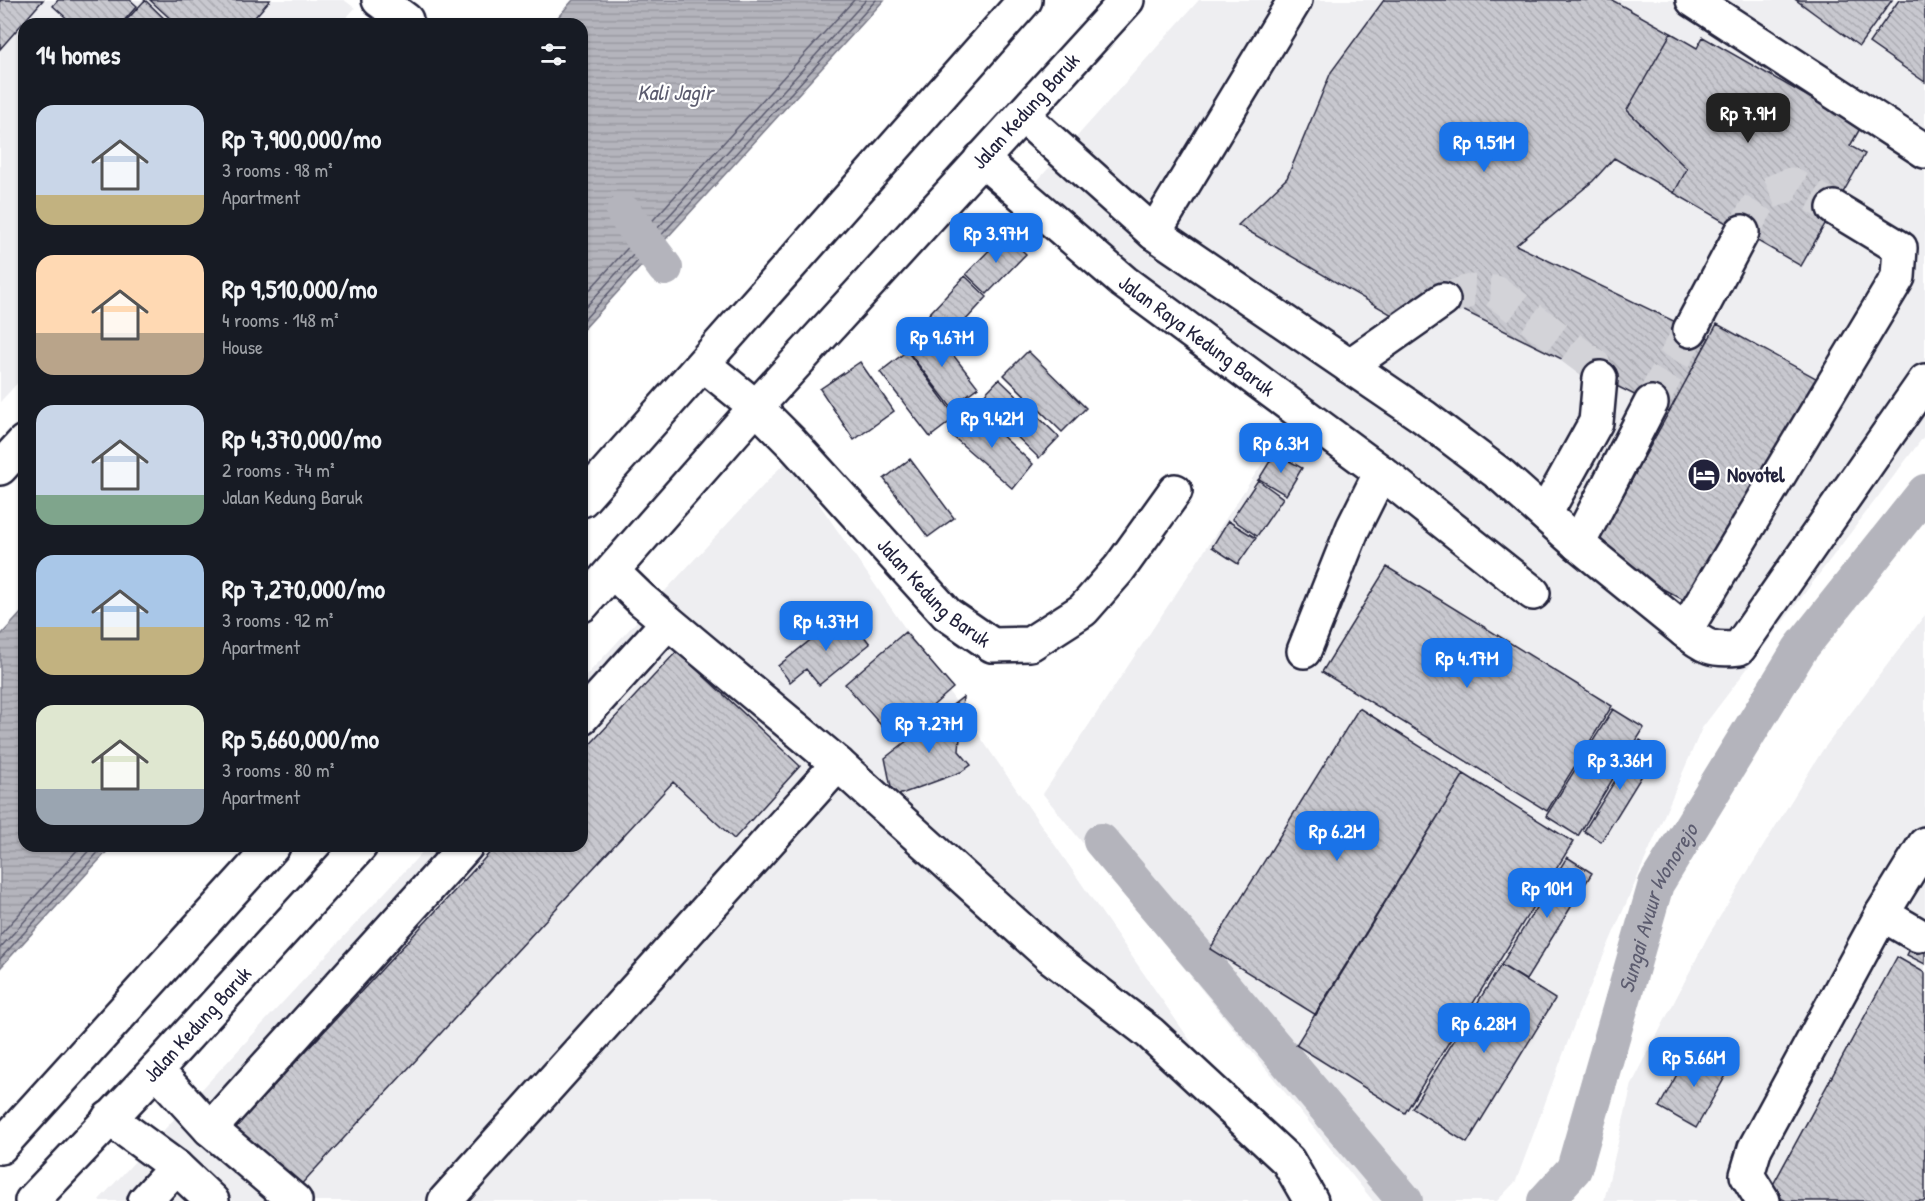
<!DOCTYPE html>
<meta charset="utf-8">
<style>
body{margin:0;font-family:"Patrick Hand",sans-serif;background:#20242c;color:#f1f3f6;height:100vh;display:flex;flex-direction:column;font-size:22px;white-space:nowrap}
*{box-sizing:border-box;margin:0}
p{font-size:20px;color:#9ea1a6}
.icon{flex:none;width:33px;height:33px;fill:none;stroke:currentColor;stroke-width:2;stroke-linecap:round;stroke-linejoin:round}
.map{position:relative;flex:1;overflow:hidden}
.details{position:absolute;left:18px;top:18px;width:570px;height:834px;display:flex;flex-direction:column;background:#171b24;border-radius:18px;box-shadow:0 2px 4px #0004}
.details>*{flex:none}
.price{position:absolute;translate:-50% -51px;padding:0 14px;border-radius:12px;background:#1a73e8;color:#fff;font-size:20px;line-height:39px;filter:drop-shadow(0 2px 3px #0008)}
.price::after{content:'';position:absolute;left:50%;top:36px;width:18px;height:14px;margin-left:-9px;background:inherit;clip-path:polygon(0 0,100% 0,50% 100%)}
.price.on{background:#222;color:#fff}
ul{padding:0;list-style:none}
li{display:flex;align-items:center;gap:18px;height:150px;padding:0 18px}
li span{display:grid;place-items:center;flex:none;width:168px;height:120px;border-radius:18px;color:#555}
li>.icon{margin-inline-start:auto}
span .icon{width:72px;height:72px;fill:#fffc;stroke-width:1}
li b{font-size:26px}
h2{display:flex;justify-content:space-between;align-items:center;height:72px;padding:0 18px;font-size:26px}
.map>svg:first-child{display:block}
.built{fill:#eeeef1}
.water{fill:url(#water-rules);stroke:#7a7a88;stroke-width:1.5}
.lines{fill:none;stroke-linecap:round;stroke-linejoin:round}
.shore{stroke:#5c5c6f;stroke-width:1.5}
.canal{stroke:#b4b4bc;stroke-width:36}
.building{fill:url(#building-back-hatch);stroke:#22223b;stroke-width:1.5}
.minor-tunnel{stroke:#d3d3d8;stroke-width:33;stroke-dasharray:33 16;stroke-linecap:butt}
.minor-casing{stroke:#22223b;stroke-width:38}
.major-casing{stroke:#22223b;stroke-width:38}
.minor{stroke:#fff;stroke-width:33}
.major{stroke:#fff;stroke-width:33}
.labels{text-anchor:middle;stroke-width:4.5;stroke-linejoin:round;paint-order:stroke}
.street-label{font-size:21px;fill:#22223b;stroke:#fff}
.poi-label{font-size:21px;font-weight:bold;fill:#22223b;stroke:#fff;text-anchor:start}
.water-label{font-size:22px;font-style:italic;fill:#5c5c6f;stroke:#fff}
</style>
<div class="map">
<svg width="1925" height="1201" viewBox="0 0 1925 1201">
<defs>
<pattern id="water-rules" width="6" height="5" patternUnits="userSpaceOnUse" patternTransform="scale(1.5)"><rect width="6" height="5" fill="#b4b4bc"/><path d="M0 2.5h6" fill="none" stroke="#9a9aa2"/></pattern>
<pattern id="building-back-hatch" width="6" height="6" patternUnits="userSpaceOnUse" patternTransform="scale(1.5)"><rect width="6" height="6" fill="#c8c8cf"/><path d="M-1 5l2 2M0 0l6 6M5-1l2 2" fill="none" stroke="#acacb3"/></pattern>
</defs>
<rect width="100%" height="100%" fill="#fff"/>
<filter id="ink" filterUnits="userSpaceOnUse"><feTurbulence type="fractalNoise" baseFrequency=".0167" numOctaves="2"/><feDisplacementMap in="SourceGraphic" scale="12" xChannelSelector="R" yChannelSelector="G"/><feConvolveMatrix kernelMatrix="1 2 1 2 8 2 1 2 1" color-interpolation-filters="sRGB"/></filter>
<g filter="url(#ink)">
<path class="built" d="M0 0H344L355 8 341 24H24V376L0 402Z
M1199 0H1925V435L1702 728 1577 1017 1516 1181 1497 1201H1373L1043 794 1292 419 1013 208Z
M788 459 1301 1201H98L428 846H582V680Z
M1925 615V1201H1604L1632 1084 1708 936 1822 751Z"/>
<path class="water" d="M573 0H884L582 331V24H552Z
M24 610V846H112L0 968V636Z"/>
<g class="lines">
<path class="shore" d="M582 298 854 0
M582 311 866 0
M582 322 876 0
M0 935 81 846
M0 948 93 846
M0 959 104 846"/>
<g class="canal">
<path d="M624 213 665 268"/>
<path d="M1101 841 1405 1201"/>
<path id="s1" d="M1545 1201 1574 1169 1656 884 1800 649 1925 492"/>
</g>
</g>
<path class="building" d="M0 0H43L0 49Z
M58 0H130L137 6 121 24H73L53 6Z
M145 0 170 24H123Z
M150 0H270L249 24H176Z
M1384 0H1612L1671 33 1627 110 1687 169 1674 193 1614 158 1593 181 1516 245 1709 338 1669 412 1430 294 1392 315 1238 225 1287 178 1331 72Z
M1796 0H1892L1859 46Z
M1899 0H1925V82L1869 43Z
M1671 33 1697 48 1703 37 1861 127 1850 146 1865 154 1801 266 1674 193 1687 169 1627 110Z
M1005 234 1026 254 987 294 966 274Z
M965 276 987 297 952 335 929 314Z
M1717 324 1825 383 1689 603 1593 551Z
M933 329 978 387 951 407 907 350Z
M907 351 956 417 930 437 880 372Z
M1028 351 1086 408 1062 432 1004 375Z
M860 362 894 411 854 440 820 389Z
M999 379 1059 437 1039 458 979 400Z
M973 409 1033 464 1013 489 950 434Z
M1275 453 1302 468 1286 495 1259 479Z
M910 459 954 518 928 537 884 479Z
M1258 480 1283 498 1257 536 1232 519Z
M1228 521 1256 538 1238 564 1212 547Z
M1387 567 1612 706 1547 811 1322 672Z
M843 614 854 627 856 626 870 644 819 685 806 669 790 682 778 666Z
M905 632 953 688 894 740 845 684Z
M677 651 800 766 734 839 673 782 295 1191 231 1132 496 846H582V753Z
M963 697 959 751 971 765 961 772 893 797 885 758Z
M1359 708 1464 774 1316 1015 1210 949Z
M1613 709 1644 728 1578 836 1546 816Z
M1640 740 1657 751 1601 842 1584 831Z
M1464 774 1573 842 1405 1113 1296 1045Z
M1567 857 1592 873 1526 980 1501 965Z
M1925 920V964L1907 955Z
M1897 957 1925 973V1201H1786L1769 1192Z
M1501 965 1555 999 1467 1143 1412 1108Z
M1691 1049 1729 1070 1696 1128 1659 1107Z"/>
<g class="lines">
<path class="minor-tunnel" d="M1742 232 1764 195 1791 184 1834 208
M1443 300 1470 291 1496 292 1594 365 1600 378
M1651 403 1690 330"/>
<g class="minor-casing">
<g id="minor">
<path d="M379 0 406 20"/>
<path d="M1693 0 1925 151"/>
<path d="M1023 116 1154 233 1424 417 1502 476 1578 544 1685 631C1706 647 1711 651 1739 648L1925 381"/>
<path id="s2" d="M981 159 1124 282 1381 472 1533 593"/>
<path d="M1154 233 1295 0"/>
<path d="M1690 330 1742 232"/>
<path id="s3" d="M703 364 756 407 792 443 947 614 992 645 1030 644 1083 610 1119 569 1175 491"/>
<path d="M1349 366 1443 300"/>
<path d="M0 468 24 442"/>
<path d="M1545 514 1596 422 1600 378"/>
<path d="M1578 544 1651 403"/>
<path d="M1685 631 1898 277 1900 248 1834 208"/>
<path d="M1304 651 1353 528 1381 472"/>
<path d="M582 717 668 622"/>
<path d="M838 764 1050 956 1150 1033 1288 1161 1311 1201"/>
<path d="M1882 914 1918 935"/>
<path d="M156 1070 210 1129 295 1201"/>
<path d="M109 1118 176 1167 212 1201"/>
<path d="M210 1129 466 846"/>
<path d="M145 1201 176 1167"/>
<path d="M445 1201 838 764 642 600 613 572"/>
<path d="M1763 1201 1747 1175 1755 1148 1882 914 1925 844"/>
</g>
</g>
<g class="major-casing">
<g id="major">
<path d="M582 500 1025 0"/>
<path id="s4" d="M582 605 756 407 1127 0"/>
<path d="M0 1147 273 846"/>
<path id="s5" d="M32 1201 156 1070 360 846"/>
</g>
</g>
<use href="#minor" class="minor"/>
<use href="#major" class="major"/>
</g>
</g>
<defs>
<g id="hotel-disc" transform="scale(1.725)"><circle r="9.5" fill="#22223b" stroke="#fff"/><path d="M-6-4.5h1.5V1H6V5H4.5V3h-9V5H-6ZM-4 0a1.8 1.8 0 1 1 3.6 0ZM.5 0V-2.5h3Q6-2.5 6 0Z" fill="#fff"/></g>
</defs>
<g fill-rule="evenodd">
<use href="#hotel-disc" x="1704" y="475"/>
</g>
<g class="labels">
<g class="street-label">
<text dy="7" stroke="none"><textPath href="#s4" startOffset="664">Jalan Kedung Baruk</textPath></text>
<text dy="7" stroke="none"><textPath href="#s2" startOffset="279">Jalan Raya Kedung Baruk</textPath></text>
<text dy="7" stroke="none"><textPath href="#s3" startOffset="326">Jalan Kedung Baruk</textPath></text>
<text dy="7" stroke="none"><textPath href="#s5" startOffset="242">Jalan Kedung Baruk</textPath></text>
</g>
<g class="poi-label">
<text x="1727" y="482">Novotel</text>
</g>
<g class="water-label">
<text x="675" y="100">Kali Jagir</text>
<text dy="8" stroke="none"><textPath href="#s1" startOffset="318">Sungai Avuur Wonorejo</textPath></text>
</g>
</g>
</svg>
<b class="price on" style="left:1748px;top:144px">Rp 7.9M</b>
<b class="price" style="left:1484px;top:173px">Rp 9.51M</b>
<b class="price" style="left:996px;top:264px">Rp 3.97M</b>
<b class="price" style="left:942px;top:368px">Rp 9.67M</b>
<b class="price" style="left:992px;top:449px">Rp 9.42M</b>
<b class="price" style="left:1281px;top:474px">Rp 6.3M</b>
<b class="price" style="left:826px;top:652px">Rp 4.37M</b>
<b class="price" style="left:1467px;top:689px">Rp 4.17M</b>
<b class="price" style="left:929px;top:754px">Rp 7.27M</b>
<b class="price" style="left:1620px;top:791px">Rp 3.36M</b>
<b class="price" style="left:1337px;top:862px">Rp 6.2M</b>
<b class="price" style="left:1547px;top:919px">Rp 10M</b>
<b class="price" style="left:1484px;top:1054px">Rp 6.28M</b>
<b class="price" style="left:1694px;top:1088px">Rp 5.66M</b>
<section class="details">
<h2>14 homes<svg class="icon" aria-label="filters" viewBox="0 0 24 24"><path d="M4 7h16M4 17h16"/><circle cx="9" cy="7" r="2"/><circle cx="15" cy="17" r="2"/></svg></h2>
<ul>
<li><span style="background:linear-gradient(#c9d6e8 75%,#c2b280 0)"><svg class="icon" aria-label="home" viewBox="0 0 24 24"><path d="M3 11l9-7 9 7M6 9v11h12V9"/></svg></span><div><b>Rp 7,900,000/mo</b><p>3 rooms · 98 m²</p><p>Apartment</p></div></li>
<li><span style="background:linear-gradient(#ffd9b3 65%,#b9a48a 0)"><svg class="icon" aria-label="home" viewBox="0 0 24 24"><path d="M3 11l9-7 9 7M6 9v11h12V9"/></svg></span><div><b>Rp 9,510,000/mo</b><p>4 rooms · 148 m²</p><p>House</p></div></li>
<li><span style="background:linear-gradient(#c9d6e8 75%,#7fa58c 0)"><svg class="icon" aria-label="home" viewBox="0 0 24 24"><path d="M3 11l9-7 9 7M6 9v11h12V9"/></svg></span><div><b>Rp 4,370,000/mo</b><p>2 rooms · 74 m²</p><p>Jalan Kedung Baruk</p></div></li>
<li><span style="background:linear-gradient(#a9c7e8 60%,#c2b280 0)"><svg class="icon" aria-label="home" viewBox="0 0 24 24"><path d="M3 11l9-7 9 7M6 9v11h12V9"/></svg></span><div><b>Rp 7,270,000/mo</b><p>3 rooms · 92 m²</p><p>Apartment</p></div></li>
<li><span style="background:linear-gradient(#dfe7d0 70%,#9aa5b1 0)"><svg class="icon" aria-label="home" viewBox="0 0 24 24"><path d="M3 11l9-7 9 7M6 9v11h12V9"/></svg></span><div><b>Rp 5,660,000/mo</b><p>3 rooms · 80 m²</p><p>Apartment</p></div></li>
</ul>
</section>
</div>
